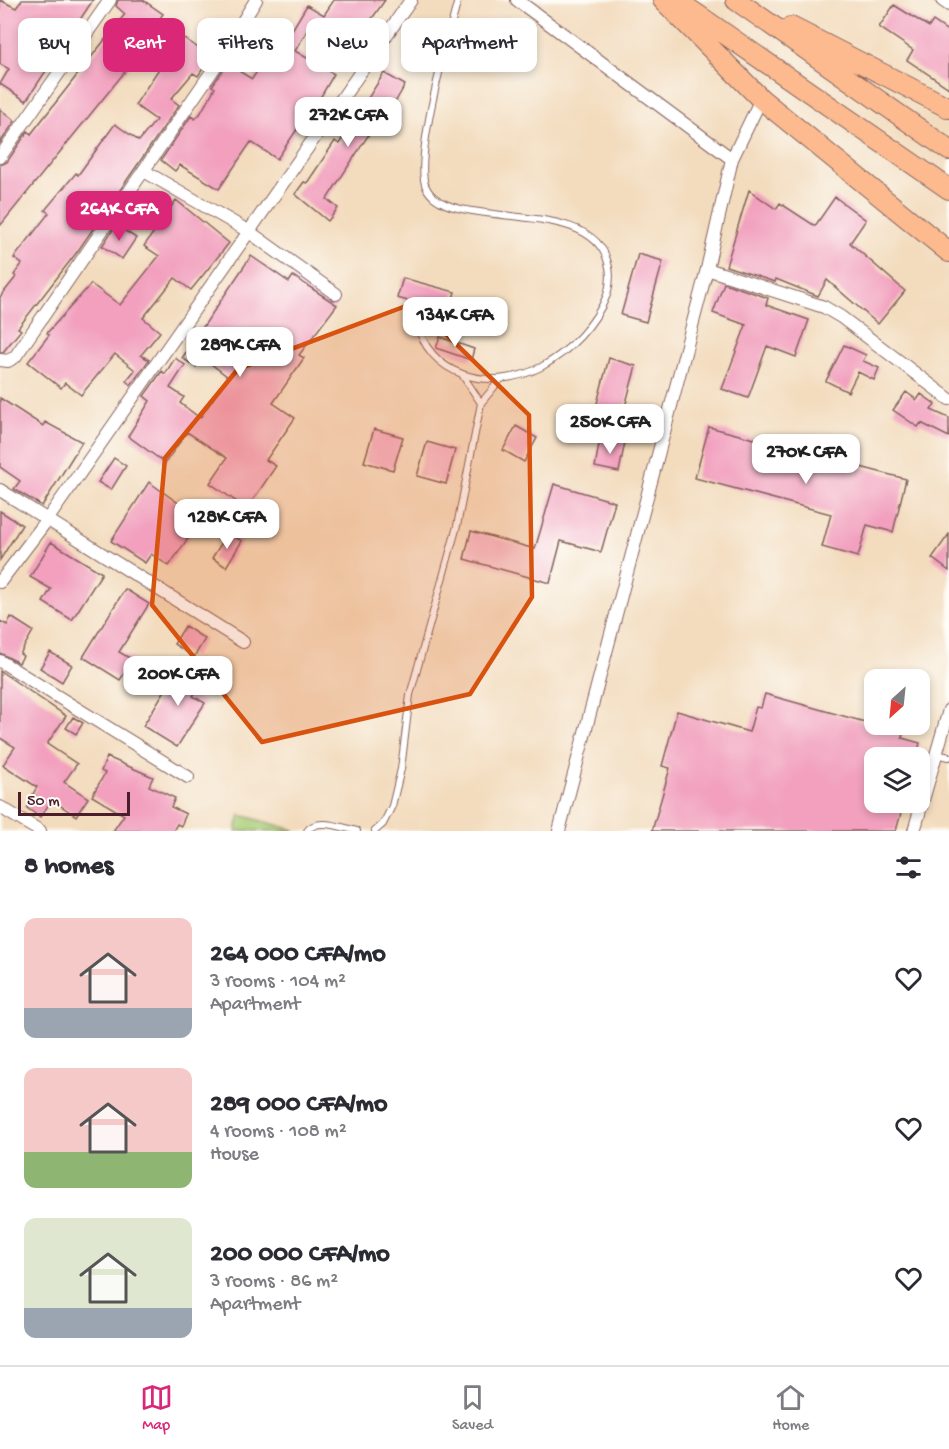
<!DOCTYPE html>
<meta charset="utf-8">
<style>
body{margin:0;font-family:"Gochi Hand",sans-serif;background:#f7f7f7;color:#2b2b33;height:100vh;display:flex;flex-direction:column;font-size:22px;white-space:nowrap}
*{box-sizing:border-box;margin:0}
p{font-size:20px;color:#7c7c81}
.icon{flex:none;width:33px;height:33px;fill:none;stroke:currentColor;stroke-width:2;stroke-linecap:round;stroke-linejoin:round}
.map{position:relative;height:831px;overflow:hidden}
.drawer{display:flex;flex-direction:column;background:#fff;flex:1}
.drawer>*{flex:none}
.hud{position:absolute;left:18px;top:18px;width:600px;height:54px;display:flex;gap:12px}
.needle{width:39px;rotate:207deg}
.fabs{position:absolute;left:864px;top:669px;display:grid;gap:12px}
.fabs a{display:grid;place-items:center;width:66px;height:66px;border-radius:12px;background:#fff;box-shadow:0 3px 9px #0003;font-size:30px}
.scale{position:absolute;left:18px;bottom:15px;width:112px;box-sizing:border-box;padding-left:6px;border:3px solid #4a1f2b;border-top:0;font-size:16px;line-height:21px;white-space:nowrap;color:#4a1f2b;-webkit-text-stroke:4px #fdfcf7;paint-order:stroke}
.price{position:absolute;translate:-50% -51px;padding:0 14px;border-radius:12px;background:#fff;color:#222;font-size:20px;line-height:39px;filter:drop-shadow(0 2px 3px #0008)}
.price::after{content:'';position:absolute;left:50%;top:36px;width:18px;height:14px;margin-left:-9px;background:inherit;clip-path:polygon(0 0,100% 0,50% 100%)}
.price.selected{background:#db2777;color:#fff}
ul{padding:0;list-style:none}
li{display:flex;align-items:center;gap:18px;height:150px;padding:0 24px}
li span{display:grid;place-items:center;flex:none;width:168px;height:120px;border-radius:12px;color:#555}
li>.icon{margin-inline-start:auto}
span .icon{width:72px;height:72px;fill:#fffc;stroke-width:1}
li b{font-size:26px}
h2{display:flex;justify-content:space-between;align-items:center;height:72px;padding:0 24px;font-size:26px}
.pill{padding:0 21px;border-radius:12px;background:#fff;box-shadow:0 3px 9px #0003;font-size:21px;line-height:54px}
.pill.selected{background:#db2777;color:#fff}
.tabs{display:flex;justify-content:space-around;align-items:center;height:84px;border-top:2px solid #e1e1e2;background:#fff;font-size:16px;color:#7c7c81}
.tabs a{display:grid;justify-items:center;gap:3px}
.tabs .selected{color:#db2777}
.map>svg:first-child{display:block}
.green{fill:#aacf79;stroke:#7a7752;stroke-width:1.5}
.building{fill:#f2a0be}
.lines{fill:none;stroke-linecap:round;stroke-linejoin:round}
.service-casing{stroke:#85615e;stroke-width:8}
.minor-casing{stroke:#85615e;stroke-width:14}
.primary-casing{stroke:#85615e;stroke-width:22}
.service{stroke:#fff;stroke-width:6}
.minor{stroke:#fff;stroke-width:12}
.primary{stroke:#fcba8e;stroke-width:20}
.marked{fill:#d8530f;fill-opacity:0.2;stroke:#d8530f;stroke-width:4.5;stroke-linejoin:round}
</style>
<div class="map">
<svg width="949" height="831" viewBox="0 0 949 831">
<rect width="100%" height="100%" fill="#fdfcf7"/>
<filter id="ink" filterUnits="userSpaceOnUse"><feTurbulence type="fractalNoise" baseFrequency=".0167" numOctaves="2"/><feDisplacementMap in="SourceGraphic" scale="12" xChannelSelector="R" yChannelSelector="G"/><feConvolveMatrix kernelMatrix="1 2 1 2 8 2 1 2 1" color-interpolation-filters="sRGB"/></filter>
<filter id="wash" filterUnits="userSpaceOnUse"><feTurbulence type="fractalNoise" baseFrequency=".008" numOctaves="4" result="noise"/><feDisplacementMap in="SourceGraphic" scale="24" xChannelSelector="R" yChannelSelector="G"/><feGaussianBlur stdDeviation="1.35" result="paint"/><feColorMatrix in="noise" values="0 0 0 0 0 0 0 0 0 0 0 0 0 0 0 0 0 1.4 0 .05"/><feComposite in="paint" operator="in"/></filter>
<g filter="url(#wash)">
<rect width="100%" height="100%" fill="#f3dcbe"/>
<path class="green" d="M240 815 294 830V831H236Z"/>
<g id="blocks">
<path class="building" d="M0 0 16 8 22 0H93L26 101 0 84 9 69 0 64Z
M118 0H143L163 14 154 26 173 41 178 34 211 57 198 76 193 73 171 99 179 105 77 252 18 328 21 330 3 352H0V297L16 277 14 275 22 264 14 258 49 213 45 210 76 173 78 175 115 124 139 141 156 120 135 105 168 55 149 42 0 226V165L7 162 28 131 31 134 125 14 116 6Z
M334 0H385L348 53 308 29 295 51 334 74 320 98 324 101 313 116 308 113 277 159 251 142 219 189 180 165 175 171 161 160 191 116 195 119 200 114 215 88 212 86 225 67 227 68 229 65 252 79 275 45 256 34 264 20 289 35 307 5 324 15Z
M894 5 929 27 933 21 949 32V88L907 60 913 50 879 27Z
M384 73 405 85 393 106 389 103 327 199 338 208 328 221 295 194 304 182 307 183 335 141 339 144Z
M0 109 15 121 0 143Z
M749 190 776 209 780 203 815 226 835 197 866 220 850 243 905 291 878 324 827 280 818 296 776 279 775 282 726 266Z
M176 200 229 243 191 290 175 278 143 318 160 332 141 355 149 360 131 385 126 381 135 370 115 354 81 395 65 383 61 388 28 362 49 335 47 333 91 284 120 305 159 256 144 246Z
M116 225 136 238 122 259 102 246Z
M638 254 663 261 646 322 621 315Z
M251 256 289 282 293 276 337 305 299 355 304 358 273 403 295 418 266 460 276 466 247 509 210 483 227 458 187 432 165 463 128 436 150 401 144 396 162 371 165 374 175 358 185 365 170 388 184 397 180 403 200 418 228 377 202 357 196 367 182 358Z
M403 278 455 292 449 312 397 298Z
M724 283 768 298 766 305 809 320 796 357 767 346 748 398 722 389 746 325 713 313Z
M440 337 474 349 471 360 436 348Z
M844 345 866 355 863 361 879 368 874 380 858 372 848 392 826 381Z
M609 358 636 366 623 414 596 407Z
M906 392 917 400 921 394 935 404 931 410 949 418V437L921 423 918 427 893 410Z
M0 398 43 426 45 422 82 442 42 506 14 489 20 481 0 467Z
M516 426 537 438 524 462 503 450Z
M709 427 906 479 893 532 867 525 858 557 822 547 831 514 695 478Z
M374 429 403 437 393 470 364 462Z
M600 438 625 442 619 472 595 467Z
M427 442 455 450 446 484 417 476Z
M114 458 126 466 111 490 98 482Z
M149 482 188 510 193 503 206 512 169 566 151 554 145 563 111 541Z
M554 484 615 502 601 552 561 541 550 583 464 559 471 531 535 549Z
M0 511 22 525 0 560Z
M228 533 242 541 226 567 212 558Z
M949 534V571L932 558Z
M51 542 102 573 72 620 43 602 51 589 30 577Z
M125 589 149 604 119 652 133 660 120 680 83 657Z
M11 617 33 631 20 654 23 656 19 663 0 653V621L7 625Z
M185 626 205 639 194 657 174 644Z
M50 652 72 665 62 682 40 668Z
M197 659 211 667 193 696 205 703 177 747 143 726 170 682 180 687Z
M0 671 66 716 47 744 77 764 64 782 88 798 76 816 52 800 40 817 27 808 36 796 33 794 37 787 3 765 15 747 0 738Z
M765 694 872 724H905L902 738 920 743 916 758H874V802H904L896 831H652L670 768 662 766 677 711 749 732 756 707 761 708Z
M73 717 83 723 76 734 66 728Z
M107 757 153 777 149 786 175 798 171 807 186 814 181 826 177 824 173 831H113L124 815 92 796 105 773 101 771Z"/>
</g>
</g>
<g filter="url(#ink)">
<use href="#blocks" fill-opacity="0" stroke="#85615e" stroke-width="1.5"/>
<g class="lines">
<g class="service-casing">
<path id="service" d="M416 317C426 379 492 392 541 367 570 351 595 325 607 295 610 285 611 273 608 263 592 194 447 234 426 187 413 159 449 34 458 0
M463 376 481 403
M937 754 949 757
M307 831C317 817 343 828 357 831
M375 831 383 824 392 806 401 769 410 695 457 526 481 403 500 380"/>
</g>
<g class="minor-casing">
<path id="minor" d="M517 0 732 159
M942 0 949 5
M0 157 110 0
M144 171 248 231 336 294
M707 269 824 307 841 317 949 399
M0 360 8 361 15 357 215 67 256 0
M0 490 243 642
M0 582 47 520 411 0
M0 661 188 777
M0 807 40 831
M559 831 707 269 732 159 761 99
M914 831 949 710"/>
</g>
<g class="primary-casing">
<path id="primary" d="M663 0 761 99 949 252
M676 0 949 189
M736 0 949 150
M791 27 949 108"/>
</g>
<use href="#service" class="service"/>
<use href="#minor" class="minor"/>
<use href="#primary" class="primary"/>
</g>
</g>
<path class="marked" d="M414 303 529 415 532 597 470 694 262 742 152 605 165 458 238 369Z"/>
</svg>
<div class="fabs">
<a><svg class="needle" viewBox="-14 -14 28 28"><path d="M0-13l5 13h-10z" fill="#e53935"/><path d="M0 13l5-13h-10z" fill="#7c7c81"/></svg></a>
<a><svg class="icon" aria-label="layers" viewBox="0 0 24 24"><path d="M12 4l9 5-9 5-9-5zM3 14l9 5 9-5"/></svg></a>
</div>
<div class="scale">50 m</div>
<b class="price" style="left:348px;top:148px">272K CFA</b>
<b class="price selected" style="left:119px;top:242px">264K CFA</b>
<b class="price" style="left:455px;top:348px">134K CFA</b>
<b class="price" style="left:240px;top:378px">289K CFA</b>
<b class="price" style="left:610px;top:455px">250K CFA</b>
<b class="price" style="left:806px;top:485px">270K CFA</b>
<b class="price" style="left:227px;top:550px">128K CFA</b>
<b class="price" style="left:178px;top:707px">200K CFA</b>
<div class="hud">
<a class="pill">Buy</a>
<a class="pill selected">Rent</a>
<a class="pill">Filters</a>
<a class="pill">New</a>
<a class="pill">Apartment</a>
</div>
</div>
<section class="drawer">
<h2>8 homes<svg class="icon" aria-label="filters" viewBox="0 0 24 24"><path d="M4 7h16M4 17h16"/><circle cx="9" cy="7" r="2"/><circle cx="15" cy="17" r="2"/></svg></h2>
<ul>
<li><span style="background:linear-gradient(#f6c9c9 75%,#9aa5b1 0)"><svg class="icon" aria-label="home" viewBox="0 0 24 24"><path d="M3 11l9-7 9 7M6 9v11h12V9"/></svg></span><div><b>264 000 CFA/mo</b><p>3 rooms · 104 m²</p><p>Apartment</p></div><svg class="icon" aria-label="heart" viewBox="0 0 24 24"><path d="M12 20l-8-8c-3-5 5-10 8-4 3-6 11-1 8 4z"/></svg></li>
<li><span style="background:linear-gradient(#f6c9c9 70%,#8fb573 0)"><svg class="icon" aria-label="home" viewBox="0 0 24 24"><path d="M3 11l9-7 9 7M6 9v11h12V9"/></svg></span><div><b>289 000 CFA/mo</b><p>4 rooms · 108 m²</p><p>House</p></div><svg class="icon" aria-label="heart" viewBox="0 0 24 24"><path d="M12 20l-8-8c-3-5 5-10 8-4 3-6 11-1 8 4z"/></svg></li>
<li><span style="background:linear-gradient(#dfe7d0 75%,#9aa5b1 0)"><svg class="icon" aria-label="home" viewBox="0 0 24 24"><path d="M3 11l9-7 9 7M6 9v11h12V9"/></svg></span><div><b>200 000 CFA/mo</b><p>3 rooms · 86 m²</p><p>Apartment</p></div><svg class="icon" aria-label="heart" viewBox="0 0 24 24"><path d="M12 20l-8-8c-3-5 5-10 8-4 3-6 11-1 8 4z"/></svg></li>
</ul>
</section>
<nav class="tabs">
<a class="selected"><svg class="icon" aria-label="map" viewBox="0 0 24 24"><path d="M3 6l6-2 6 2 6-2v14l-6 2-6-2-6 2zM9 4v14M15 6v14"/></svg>Map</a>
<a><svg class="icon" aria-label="saved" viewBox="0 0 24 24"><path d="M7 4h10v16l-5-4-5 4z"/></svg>Saved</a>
<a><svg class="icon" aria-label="home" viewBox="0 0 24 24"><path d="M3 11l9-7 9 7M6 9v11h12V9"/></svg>Home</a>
</nav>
